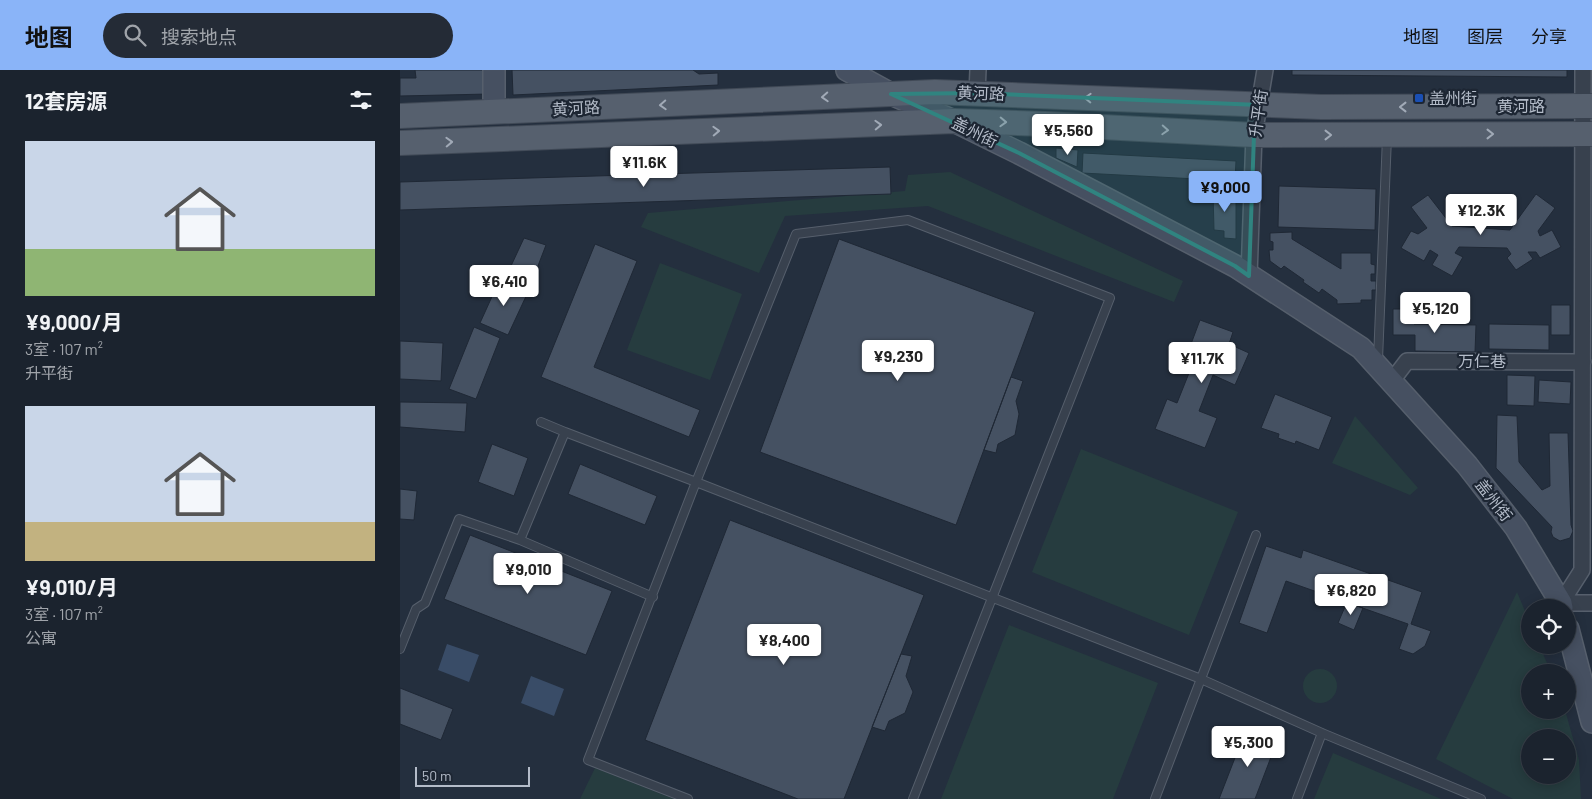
<!DOCTYPE html>
<html lang="zh">
<meta charset="utf-8">
<style>
body{margin:0;font-family:Barlow,"Noto Sans SC",sans-serif;background:#242b36;color:#f1f3f6;height:100vh;display:flex;flex-direction:column;font-size:19px;white-space:nowrap}
*{box-sizing:border-box;margin:0}
p{font-size:16px;color:#a0a4aa}
.icon{flex:none;width:28px;height:28px;fill:none;stroke:currentColor;stroke-width:2;stroke-linecap:round;stroke-linejoin:round}
.map{position:relative;flex:1;overflow:hidden}
.side{display:flex;flex-direction:column;background:#1b232e;width:400px}
.side>*{flex:none}
.buttons{position:absolute;left:1121px;top:529px;display:grid;gap:10px}
.buttons a{display:grid;place-items:center;width:55px;height:55px;border-radius:50%;background:#1b232e;box-shadow:0 2px 12px #0003,0 0 0 1px #39404a;font-size:25px}
.scale{position:absolute;left:15px;bottom:12px;width:115px;box-sizing:border-box;padding-left:5px;border:2px solid #b4bcc9;border-top:0;font-size:14px;line-height:18px;white-space:nowrap;color:#b4bcc9;-webkit-text-stroke:4px #1d2633;paint-order:stroke}
.price{position:absolute;translate:-50% -42px;padding:0 11px;border-radius:5px;background:#fff;color:#222;font-size:16px;line-height:32px;filter:drop-shadow(0 1px 2px #0008)}
.price::after{content:'';position:absolute;left:50%;top:30px;width:15px;height:11px;margin-left:-8px;background:inherit;clip-path:polygon(0 0,100% 0,50% 100%)}
.price.active{background:#8ab4f8;color:#111}
ul{padding:0;list-style:none}
li{display:grid;align-content:center;gap:10px;height:265px;padding:0 25px}
li span{display:grid;place-items:center;height:155px;border-radius:0px;color:#555}
li>.icon{margin-inline-start:auto}
span .icon{width:90px;height:90px;fill:#fffc;stroke-width:1}
li b{font-size:21px}
h2{display:flex;justify-content:space-between;align-items:center;height:60px;padding:0 25px;font-size:21px}
header{display:flex;align-items:center;gap:30px;box-sizing:border-box;height:70px;padding:0 25px;background:#8ab4f8;color:#111}
header strong{font-size:24px}
nav{display:flex;gap:28px;margin-inline-start:auto;font-size:18px}
.search{width:350px;height:45px;background:#242b36;display:flex;align-items:center;gap:12px;box-sizing:border-box;padding:0 18px;border-radius:28px;color:#a0a4aa;font-size:19px}
main{display:flex;flex:1;min-height:0}
.map>svg:first-child{display:block}
.green{fill:#263c3f;fill-rule:evenodd}
.water{fill:#394c67}
.building{fill:#455162;stroke:#1f2835}
.lines{fill:none;stroke-linecap:round;stroke-linejoin:round}
.lane-casing{stroke:#565f6c;stroke-width:10}
.street-casing{stroke:#565f6c;stroke-width:18}
.secondary-casing{stroke:#565f6c;stroke-width:24}
.primary-casing{stroke:#414a57;stroke-width:26}
.lane{stroke:#38414e;stroke-width:8}
.street{stroke:#38414e;stroke-width:15}
.secondary{stroke:#465061;stroke-width:21}
.primary{stroke:#56606e;stroke-width:24}
.oneway{stroke:#a1aab7}
.marked{fill:#308480;fill-opacity:0.2;stroke:#308480;stroke-width:4;stroke-linejoin:round}
.transit-dot{fill:#1a4fb4;stroke:#1d2633;stroke-width:2}
.labels{text-anchor:middle;stroke-width:4.5;stroke-linejoin:round;paint-order:stroke}
.street-label{font-size:16px;fill:#b4bcc9;stroke:#1d2633}
.poi-label{font-size:16px;fill:#b4bcc9;stroke:#1d2633;text-anchor:start}
</style>
<header>
<strong>地图</strong>
<div class="search"><svg class="icon" aria-label="search" viewBox="0 0 24 24"><circle cx="10" cy="10" r="6"/><path d="M15 15l6 6"/></svg>搜索地点</div>
<nav><a>地图</a><a>图层</a><a>分享</a></nav>
</header>
<main>
<section class="side">
<h2>12套房源<svg class="icon" aria-label="filters" viewBox="0 0 24 24"><path d="M4 7h16M4 17h16"/><circle cx="9" cy="7" r="2"/><circle cx="15" cy="17" r="2"/></svg></h2>
<ul>
<li><span style="background:linear-gradient(#c9d6e8 70%,#8fb573 0)"><svg class="icon" aria-label="home" viewBox="0 0 24 24"><path d="M3 11l9-7 9 7M6 9v11h12V9"/></svg></span><div><b>¥9,000/月</b><p>3室 · 107 m²</p><p>升平街</p></div></li>
<li><span style="background:linear-gradient(#c9d6e8 75%,#c2b280 0)"><svg class="icon" aria-label="home" viewBox="0 0 24 24"><path d="M3 11l9-7 9 7M6 9v11h12V9"/></svg></span><div><b>¥9,010/月</b><p>3室 · 107 m²</p><p>公寓</p></div></li>
</ul>
</section>
<div class="map">
<svg width="1192" height="729" viewBox="0 0 1192 729">
<rect width="100%" height="100%" fill="#242f3e"/>
<path class="green" d="M550 102 783 211 774 232 528 136 385 146 359 203 241 157 248 143 505 121 508 105Z
M260 193 342 224 310 310 227 280Z
M955 346 1018 418 1010 425 932 393Z
M681 379 838 442 789 565 632 502Z
M1117 522 1130 553V575H1139L1151 602H1130V640H1165L1179 690 1181 729H1113L1036 689ZM1130 668H1168V705H1130Z
M609 555 758 613 713 729H541Z
M903 616a17 17 0 1 1 34 0a17 17 0 1 1-34 0Z
M933 683 1041 729H914Z
M195 698 274 729H180Z"/>
<path class="water" d="M47 574 79 585 69 612 38 600Z
M131 606 164 619 154 646 121 633Z"/>
<path class="building" d="M15 0H88L89 24 0 26V8H16Z
M112 0H293L299 4 318 3V15L113 25Z
M892 0H1167V7L892 5Z
M656 78 678 80 677 97 656 88Z
M683 83 836 91 835 111 682 103Z
M490 97 491 124 0 140V112Z
M879 116 976 119 975 160 878 157Z
M813 122H836V169L824 168V161L814 160Z
M1136 124 1155 138 1138 161 1140 166 1152 160 1161 177 1140 188 1136 182H1128L1133 189 1116 200 1107 188 1111 184 1107 178 1059 177 1055 183 1063 187 1052 206 1032 195 1038 185 1030 180 1024 191 1001 178 1011 161 1018 164 1027 158 1011 137 1028 125 1052 156 1110 160Z
M892 162V169L941 199V183H971V194L975 195V204H971V211H976V220H972V230H961V233L937 234V230L922 219 919 223 903 212 904 210 884 196 881 199 870 191 869 180H873V172L870 171V163Z
M124 168 146 175 128 222 104 211Z
M439 169 635 242 556 455 360 382Z
M195 174 237 191 194 297 300 340 289 367 141 307Z
M100 209 128 222 108 265 80 253Z
M1151 235H1170V265H1151Z
M993 239H1014V254L1076 255 1075 282 1015 281V265H993Z
M800 250 833 262 829 274 849 283 835 315 813 305 799 341 817 348 805 378 755 359 767 329 777 333 793 293 785 290Z
M1089 254 1149 255V280L1089 279Z
M74 257 100 268 76 329 49 319Z
M0 271 43 273 41 311 0 309Z
M1107 305 1135 306 1134 336 1107 335Z
M611 307 623 311 616 331 619 344 615 365 598 374 596 383 584 380Z
M1139 310 1171 312 1170 334 1138 332Z
M875 324 932 347 919 380 896 371 895 374 878 368 879 364 861 358Z
M0 332 67 333 65 362 0 357Z
M1097 345 1117 346 1119 392 1142 420 1150 416 1149 363H1168L1171 455 1173 461 1170 468 1160 471 1153 467 1151 462 1152 457 1096 398Z
M92 374 128 388 114 426 78 412Z
M180 394 257 426 245 455 168 424Z
M0 419 17 421 14 450 0 449Z
M330 450 524 525 444 729H398L245 670Z
M70 465 212 521 186 585 44 529Z
M866 476 901 488 903 480 1022 522 1011 554 1031 561 1025 576 1013 584 999 579 1008 554 886 511 867 563 839 553Z
M947 532 963 538 954 560 938 553Z
M501 584 512 586 506 606 513 622 505 643 489 651 485 661 472 657Z
M0 618 53 639 41 670 0 654Z
M845 662 876 674 855 729H819Z"/>
<g class="lines">
<g class="lane-casing">
<path id="lane" d="M978 290 987 67
M141 352 165 362
M253 527 120 470 165 362 296 412 396 164 508 150 710 228 513 729
M0 579 16 539 25 533 59 449 120 470
M288 729 188 690 296 412 801 609 922 663 1081 729
M755 729 856 465
M897 729 922 663"/>
</g>
<g class="street-casing">
<path id="street" d="M577 23 578 0
M849 206 854 65 865 0
M991 312 1007 291 1183 292
M1161 533 1182 500 1183 0
M1161 533H1192"/>
</g>
<g class="secondary-casing">
<path id="secondary" d="M94 0V41
M447 0 491 24 554 51 619 83 835 196 961 278 1067 395 1116 458 1161 533 1162 538
M1168 559 1192 652"/>
</g>
<g class="primary-casing">
<path id="primary" d="M0 46 535 22 921 37 1192 36
M0 73 554 51 645 54 854 65 1192 64"/>
</g>
<use href="#lane" class="lane"/>
<use href="#street" class="street"/>
<use href="#secondary" class="secondary"/>
<use href="#primary" class="primary"/>
</g>
<defs><path id="oneway-chevron" d="M-2-3.5L2.5 0L-2 3.5" fill="none" stroke-width="1.6" stroke-linecap="round" stroke-linejoin="round" transform="scale(1.25)"/></defs>
<g class="oneway">
<use href="#oneway-chevron" transform="translate(425 27) rotate(177)"/>
<use href="#oneway-chevron" transform="translate(688 28) rotate(-178)"/>
<use href="#oneway-chevron" transform="translate(263 35) rotate(177)"/>
<use href="#oneway-chevron" transform="translate(1003 37) rotate(180)"/>
<use href="#oneway-chevron" transform="translate(603 52) rotate(2)"/>
<use href="#oneway-chevron" transform="translate(478 55) rotate(-2)"/>
<use href="#oneway-chevron" transform="translate(765 60) rotate(3)"/>
<use href="#oneway-chevron" transform="translate(316 61) rotate(-2)"/>
<use href="#oneway-chevron" transform="translate(1090 64)"/>
<use href="#oneway-chevron" transform="translate(928 65)"/>
<use href="#oneway-chevron" transform="translate(49 72) rotate(-2)"/>
</g>
<path class="marked" d="M577 23 859 35 854 65 849 206 835 196 619 83 491 24Z"/>
<rect class="transit-dot" x="1014" y="23" width="10" height="10" rx="2.5"/>
<g class="labels">
<g class="street-label">
<text transform="translate(581 23) rotate(2)" y="6">黄河路</text>
<text x="1121" y="42">黄河路</text>
<text transform="translate(176 38) rotate(-3)" y="6">黄河路</text>
<text transform="translate(858 43) rotate(-82)" y="6">升平街</text>
<text transform="translate(575 62) rotate(26)" y="6">盖州街</text>
<text x="1082" y="297">万仁巷</text>
<text transform="translate(1094 430) rotate(52)" y="6">盖州街</text>
</g>
<g class="poi-label">
<text x="1029" y="34">盖州街</text>
</g>
</g>
</svg>
<div class="buttons">
<a><svg class="icon" aria-label="locate" viewBox="0 0 24 24"><circle cx="12" cy="12" r="6"/><path d="M12 2v4M12 18v4M2 12h4M18 12h4"/></svg></a>
<a>+</a>
<a>−</a>
</div>
<div class="scale">50 m</div>
<b class="price" style="left:668px;top:86px">¥5,560</b>
<b class="price" style="left:244px;top:118px">¥11.6K</b>
<b class="price active" style="left:825px;top:143px">¥9,000</b>
<b class="price" style="left:1081px;top:166px">¥12.3K</b>
<b class="price" style="left:104px;top:237px">¥6,410</b>
<b class="price" style="left:1035px;top:264px">¥5,120</b>
<b class="price" style="left:498px;top:312px">¥9,230</b>
<b class="price" style="left:802px;top:314px">¥11.7K</b>
<b class="price" style="left:128px;top:525px">¥9,010</b>
<b class="price" style="left:951px;top:546px">¥6,820</b>
<b class="price" style="left:384px;top:596px">¥8,400</b>
<b class="price" style="left:848px;top:698px">¥5,300</b>
</div>
</main>
